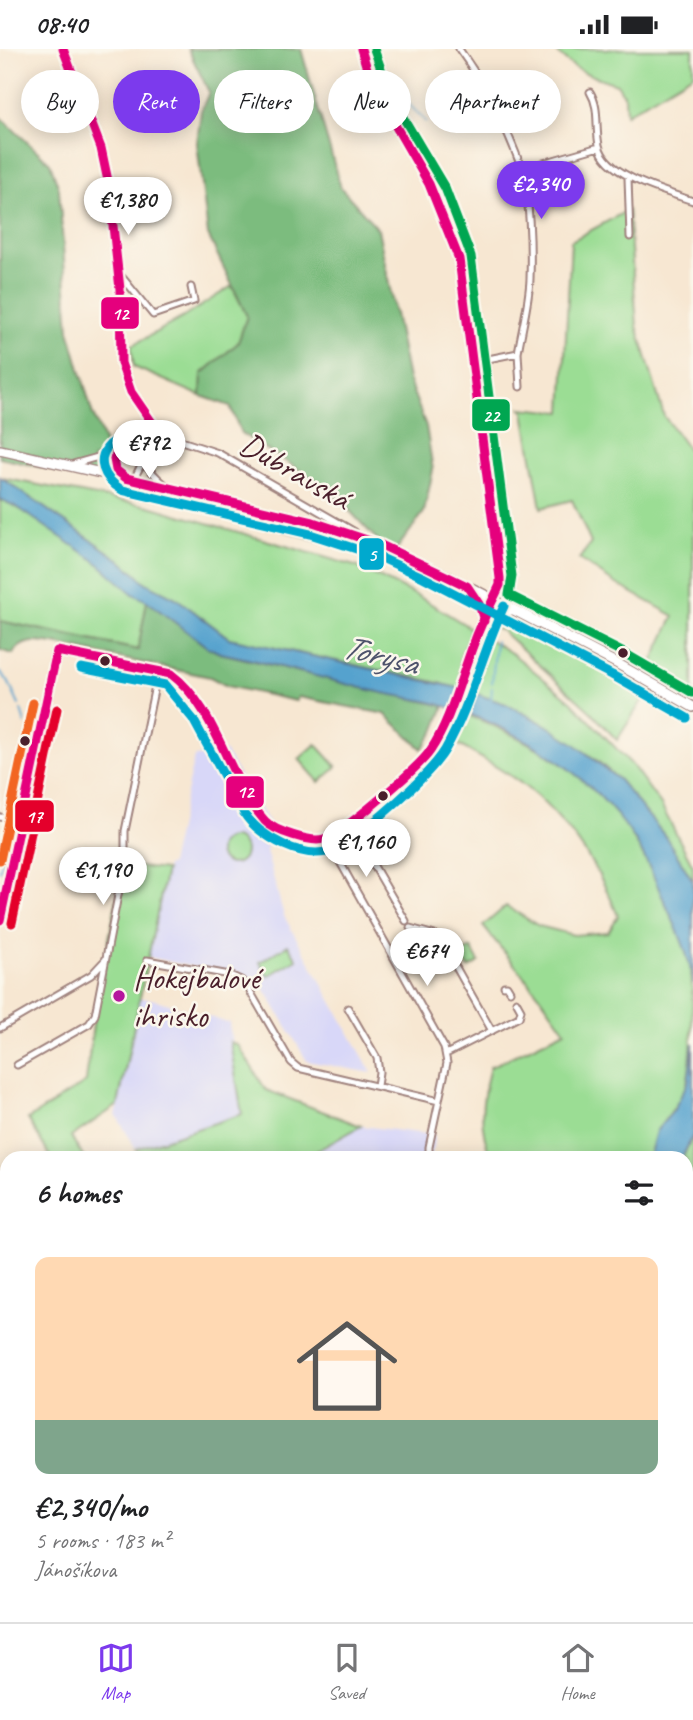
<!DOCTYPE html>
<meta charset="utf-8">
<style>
body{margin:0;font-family:Caveat,sans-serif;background:#f6f6f6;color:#202124;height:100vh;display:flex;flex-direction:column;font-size:26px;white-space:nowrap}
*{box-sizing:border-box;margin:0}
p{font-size:23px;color:#757577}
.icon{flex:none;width:38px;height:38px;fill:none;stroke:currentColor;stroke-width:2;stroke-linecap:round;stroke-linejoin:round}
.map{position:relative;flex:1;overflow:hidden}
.side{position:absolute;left:0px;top:1102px;width:693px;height:471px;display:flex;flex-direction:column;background:#fff;border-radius:21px 21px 0 0;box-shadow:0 4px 18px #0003}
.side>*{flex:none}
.hud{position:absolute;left:21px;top:21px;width:651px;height:63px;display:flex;gap:14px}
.price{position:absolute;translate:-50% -60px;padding:0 16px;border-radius:24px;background:#fff;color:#222;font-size:23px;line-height:46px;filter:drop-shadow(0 2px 4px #0008)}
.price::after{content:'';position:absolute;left:50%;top:42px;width:21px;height:16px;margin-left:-10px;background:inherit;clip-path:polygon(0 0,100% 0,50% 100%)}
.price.current{background:#7c3aed;color:#fff}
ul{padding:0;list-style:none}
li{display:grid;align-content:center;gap:14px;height:371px;padding:0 35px}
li+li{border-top:2px solid #e0e0e0}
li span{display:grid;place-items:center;height:217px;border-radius:14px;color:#555}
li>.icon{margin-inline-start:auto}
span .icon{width:126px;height:126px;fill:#fffc;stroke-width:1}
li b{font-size:30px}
h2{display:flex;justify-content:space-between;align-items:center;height:84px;padding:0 35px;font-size:30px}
.chip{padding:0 24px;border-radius:32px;background:#fff;box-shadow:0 4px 18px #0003;font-size:24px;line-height:63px}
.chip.current{background:#7c3aed;color:#fff}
.status{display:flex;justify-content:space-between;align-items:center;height:49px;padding:0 35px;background:#fff;direction:ltr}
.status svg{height:19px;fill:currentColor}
.menu{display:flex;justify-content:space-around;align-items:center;height:98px;border-top:2px solid #e0e0e0;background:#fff;font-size:19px;color:#757577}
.menu a{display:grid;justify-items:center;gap:4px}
.menu .current{color:#7c3aed}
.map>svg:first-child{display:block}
.built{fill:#d8d7f8}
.green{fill:#9bdd94;stroke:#727e60;stroke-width:2}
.forest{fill:#7cbc7e;stroke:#636e54;stroke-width:2}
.water{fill:#54a2ce;stroke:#4f607c;stroke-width:2}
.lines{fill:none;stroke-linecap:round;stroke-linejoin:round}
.stream{stroke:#54a2ce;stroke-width:2}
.street-casing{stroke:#a0837e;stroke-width:9}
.secondary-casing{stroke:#a0837e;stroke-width:11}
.primary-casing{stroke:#a0837e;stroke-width:12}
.street{stroke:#fff;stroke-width:5}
.secondary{stroke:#fff;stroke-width:8}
.primary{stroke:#fff;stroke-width:9}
.bus-1-casing{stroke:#fbf7ec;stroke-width:14}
.bus-2-casing{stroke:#fbf7ec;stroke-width:14}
.bus-3-casing{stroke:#fbf7ec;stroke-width:14}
.bus-4-casing{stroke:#fbf7ec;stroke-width:14}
.bus-5-casing{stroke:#fbf7ec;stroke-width:14}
.bus-1{stroke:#e5007d;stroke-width:9}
.bus-2{stroke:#00a9ce;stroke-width:9}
.bus-3{stroke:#00a651;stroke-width:9}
.bus-4{stroke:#e4002b;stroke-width:9}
.bus-5{stroke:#f26522;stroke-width:9}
.bus-dot{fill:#4a1f2b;stroke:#fbf7ec;stroke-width:2.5}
.poi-dot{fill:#b5179e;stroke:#fbf7ec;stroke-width:2.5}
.labels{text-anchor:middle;stroke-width:5;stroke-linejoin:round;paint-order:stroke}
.street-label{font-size:33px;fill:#4a1f2b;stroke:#fbf7ec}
.poi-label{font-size:33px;fill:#4a1f2b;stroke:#fbf7ec;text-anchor:start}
.water-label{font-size:35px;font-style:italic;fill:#4e536c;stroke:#fbf7ec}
.line-badge{stroke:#fbf7ec;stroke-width:2.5}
.badge-label{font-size:19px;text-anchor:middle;font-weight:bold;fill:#fff}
</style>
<div class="status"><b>08:40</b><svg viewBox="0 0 49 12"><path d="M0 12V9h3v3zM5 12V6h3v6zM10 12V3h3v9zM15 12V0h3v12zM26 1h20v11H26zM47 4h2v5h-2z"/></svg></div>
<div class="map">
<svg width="693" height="1573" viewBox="0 0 693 1573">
<rect width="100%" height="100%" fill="#fbf7ec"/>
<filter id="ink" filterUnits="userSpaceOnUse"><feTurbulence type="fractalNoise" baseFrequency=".0143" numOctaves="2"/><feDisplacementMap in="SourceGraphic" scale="14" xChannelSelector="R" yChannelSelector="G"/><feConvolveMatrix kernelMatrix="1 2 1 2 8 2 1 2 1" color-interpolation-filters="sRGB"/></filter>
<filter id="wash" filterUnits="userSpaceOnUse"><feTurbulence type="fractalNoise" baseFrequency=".00686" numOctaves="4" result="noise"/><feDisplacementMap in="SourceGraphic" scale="28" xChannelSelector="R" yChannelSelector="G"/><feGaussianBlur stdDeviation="1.57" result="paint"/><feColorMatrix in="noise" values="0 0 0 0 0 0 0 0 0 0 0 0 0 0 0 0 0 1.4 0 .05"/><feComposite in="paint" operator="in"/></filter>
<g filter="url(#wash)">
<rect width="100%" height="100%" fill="#f7e7d2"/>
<path class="built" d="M225 702 271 778 266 802 284 867 372 1024 307 1012 260 932 149 908 167 816H170L194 708 212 707Z
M141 949 156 951 229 974 242 1065 136 1100 116 1066Z
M361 1077 435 1086 431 1109 304 1110Z
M469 1566H587L591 1573H473Z"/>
<path class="green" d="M555 0H693V25L626 65 625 48 617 35C594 28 569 20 555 0Z
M628 161 637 277 664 367 693 407V649L647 624 674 567 613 533 579 510 591 494 572 451 541 459 524 363 521 359 562 363 571 192Z
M232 237 247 267 238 294 202 325 201 347 134 318 131 297 182 269Z
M2 429 149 457 358 518 418 547 513 605 571 652 632 716 661 756 693 817V832L665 787 619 731 598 712 546 676 506 655 440 634 229 589 176 549 146 534 120 511Z
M0 450C33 465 67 489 96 512 113 526 127 542 147 552L138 601 0 572Z
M502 570 522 583 649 641 617 691 592 664 501 581 488 575Z
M457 662C519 685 593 724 629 782 643 804 655 829 665 853 674 874 686 896 691 918 693 947 693 1000 688 1029 685 1049 669 1064 659 1079 653 1087 652 1100 649 1109H491C478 1076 481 1052 490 1018L565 982 540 947 483 877 506 857 539 877 574 886 608 883 618 867C602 826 577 786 545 755 517 727 481 709 447 689Z
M316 695 337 718 319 733 299 710Z
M219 802a13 13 0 1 1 26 0a13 13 0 1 1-26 0Z
M123 816 166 821 118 1056 71 1088 84 1109H51L28 1070 86 1033 93 975Z
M288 896 297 910 268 927 260 913Z
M471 899 479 913 469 919 460 905Z
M230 993 238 996 266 1041 361 1077 304 1109H141L136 1100 242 1065Z
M693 1086V1525L686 1513V1110H682Z
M0 1151 7 1175V1254L0 1251Z
M0 1528 7 1542V1566H9L0 1571Z
M686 1549 693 1558V1573H591L587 1566H686Z
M101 1566H137L141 1573H105Z
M351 1566H358L360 1569 364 1566H378L379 1568 372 1573H339Z"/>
<path class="forest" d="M188 0H301L341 139 378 180 408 330 426 377 433 421 424 463 387 513 362 504 153 443 0 409V68L50 114 59 140 69 281 92 363 109 404 92 410 100 426 308 476 383 497 328 439 241 384 230 357 201 347 202 325 238 294 247 267 208 186 197 94 201 62 209 43Z
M147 552 207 598 220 604 444 657 434 683 422 700 385 665 298 648 296 652 227 637 210 628 59 596C41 593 24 588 13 605L0 601V572L138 601Z"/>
<path class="water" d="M0 428 120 511 146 534 176 549 229 589 459 639 506 655 546 676 575 695 619 731 665 787 693 832V935C689 902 674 874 661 845 652 823 641 798 627 779 582 718 510 675 438 655 416 649 392 647 370 641 320 629 271 614 220 604L207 598 147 552 133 545 94 511 17 458 0 450Z
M693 994V1086L682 1109H649L656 1082 673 1062 688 1033Z
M686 1513 693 1525V1558L686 1549Z"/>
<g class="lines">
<path class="stream" d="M385 22 397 42
M403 49 426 73
M0 623 8 632 19 656
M492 634 496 592
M491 652 492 639
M21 661 25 674
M13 766 25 694
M0 822 10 776"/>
</g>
</g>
<g filter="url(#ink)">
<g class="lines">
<g class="street-casing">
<path id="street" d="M63 0 101 99 108 132 120 240 121 314 131 343 160 385 218 404 355 483
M361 0C371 51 405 90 429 135 441 159 451 184 459 210L500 529V536L485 570
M459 0C485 36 506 76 521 118 530 144 531 201 530 230 529 254 522 279 518 304L473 313
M590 43C600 59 595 77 599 96 605 127 667 143 693 152
M496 60 549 44
M522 120 599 98
M628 129 630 188
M118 223 153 266 194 252 191 238
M518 304 520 338
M126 401C143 405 150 426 165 435
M120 402C108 411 116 422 126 429L136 426 141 416 140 410
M73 415 123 401 160 385
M500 536 510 559
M0 768 21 773
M349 774 406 872
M327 790 444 998 447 1014 429 1098V1110
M410 879 435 886 440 890 492 982
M147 911 230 926 241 931 247 937 291 1013 298 1019 439 1052
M504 937H507L510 942
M348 959 377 1009 379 1023 377 1037
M0 979 91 926 105 911
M446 1005 519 968 521 961 516 952
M17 1016 89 975 95 966 125 810V782L158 622
M0 1251 7 1253
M7 1438V1448
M60 1566 64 1573
M196 1566 200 1573
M252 1566 256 1573
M227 1572 236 1566
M22 1573 34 1566"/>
</g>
<g class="secondary-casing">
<path id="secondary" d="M467 538 479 555 484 572
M484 572 512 561
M0 871 57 602 171 625C202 649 226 707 246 742 251 752 257 765 266 773 275 782 314 794 326 790 342 785 403 730 418 717 425 709 432 700 437 691 458 654 461 608 484 572
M0 1156 7 1176
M223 1566 227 1573"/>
</g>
<g class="primary-casing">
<path id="primary" d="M0 401 299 469 367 490 450 528 618 615 693 658"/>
</g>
<use href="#street" class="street"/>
<use href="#secondary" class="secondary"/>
<use href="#primary" class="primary"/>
<g class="bus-1-casing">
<path id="bus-1" d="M63 0 101 99 108 132 120 240 121 314 131 343 160 385 117 404 114 410 116 421 126 429 313 473 379 495 467 537 479 555 484 572
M57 602 171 625C217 659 227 730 265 772 274 782 311 794 324 790 340 787 420 717 430 702 451 671 460 630 474 594 481 574 491 555 500 536V529L459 210 429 135 372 36 361 0
M0 871 57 602"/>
</g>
<g class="bus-2-casing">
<path id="bus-2" d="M149 401C115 369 79 415 122 441L310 485 375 506 423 528 612 626 687 669
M81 619 165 636 193 670 244 764C259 788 304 812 333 801 359 790 430 726 445 701 471 656 482 604 504 557"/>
</g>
<g class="bus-3-casing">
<path id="bus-3" d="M374 0 391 48 445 139 471 207 512 527 509 546 624 604 693 644"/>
</g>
<g class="bus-4-casing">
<path id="bus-4" d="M12 874 57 660"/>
</g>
<g class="bus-5-casing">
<path id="bus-5" d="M0 811 33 654"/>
</g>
<use href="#bus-1" class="bus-1"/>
<use href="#bus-2" class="bus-2"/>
<use href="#bus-3" class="bus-3"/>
<use href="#bus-4" class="bus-4"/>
<use href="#bus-5" class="bus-5"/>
</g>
</g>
<g class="bus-dot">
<circle cx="623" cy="604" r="6"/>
<circle cx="105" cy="612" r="6"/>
<circle cx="25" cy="692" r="6"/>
<circle cx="383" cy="747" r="6"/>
</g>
<circle class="poi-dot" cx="119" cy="947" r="7"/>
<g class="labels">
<g class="street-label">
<text transform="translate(296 421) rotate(30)" y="12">Dúbravská</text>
</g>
<g class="poi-label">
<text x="133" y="940">Hokejbalové<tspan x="133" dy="38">ihrisko</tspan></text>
</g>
<g class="water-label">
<text transform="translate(380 605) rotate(14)" y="12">Torysa</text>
</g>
</g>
<g class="line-badge">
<rect x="100" y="247" width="40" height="34" rx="7" fill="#e5007d"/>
<rect x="471" y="349" width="40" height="34" rx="7" fill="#00a651"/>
<rect x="358" y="488" width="27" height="34" rx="7" fill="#00a9ce"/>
<rect x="225" y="726" width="40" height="34" rx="7" fill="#e5007d"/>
<rect x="14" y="750" width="41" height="34" rx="7" fill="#e4002b"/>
</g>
<g class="badge-label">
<text x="120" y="271">12</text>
<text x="491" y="373">22</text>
<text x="372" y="512">5</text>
<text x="245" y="749">12</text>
<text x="34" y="774">17</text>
</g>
</svg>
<b class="price current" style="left:541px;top:172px">€2,340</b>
<b class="price" style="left:128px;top:188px">€1,380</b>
<b class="price" style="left:149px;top:431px">€792</b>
<b class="price" style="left:366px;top:830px">€1,160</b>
<b class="price" style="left:103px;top:858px">€1,190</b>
<b class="price" style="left:427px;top:939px">€674</b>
<div class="hud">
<a class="chip">Buy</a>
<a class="chip current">Rent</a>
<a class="chip">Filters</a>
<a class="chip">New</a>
<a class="chip">Apartment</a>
</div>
<section class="side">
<h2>6 homes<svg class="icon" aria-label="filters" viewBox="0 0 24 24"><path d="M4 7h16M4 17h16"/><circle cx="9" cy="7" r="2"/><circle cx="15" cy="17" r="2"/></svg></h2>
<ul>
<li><span style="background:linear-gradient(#ffd9b3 75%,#7fa58c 0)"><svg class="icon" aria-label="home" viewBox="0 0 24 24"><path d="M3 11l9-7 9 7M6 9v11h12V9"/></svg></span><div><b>€2,340/mo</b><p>5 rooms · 183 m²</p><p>Jánošíkova</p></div></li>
</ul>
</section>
</div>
<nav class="menu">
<a class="current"><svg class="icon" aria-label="map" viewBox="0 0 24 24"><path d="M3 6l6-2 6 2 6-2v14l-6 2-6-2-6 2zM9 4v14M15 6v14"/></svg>Map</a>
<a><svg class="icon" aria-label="saved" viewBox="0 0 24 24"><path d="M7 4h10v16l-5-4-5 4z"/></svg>Saved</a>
<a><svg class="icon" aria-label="home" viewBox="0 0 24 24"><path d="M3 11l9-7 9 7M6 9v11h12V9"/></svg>Home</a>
</nav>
